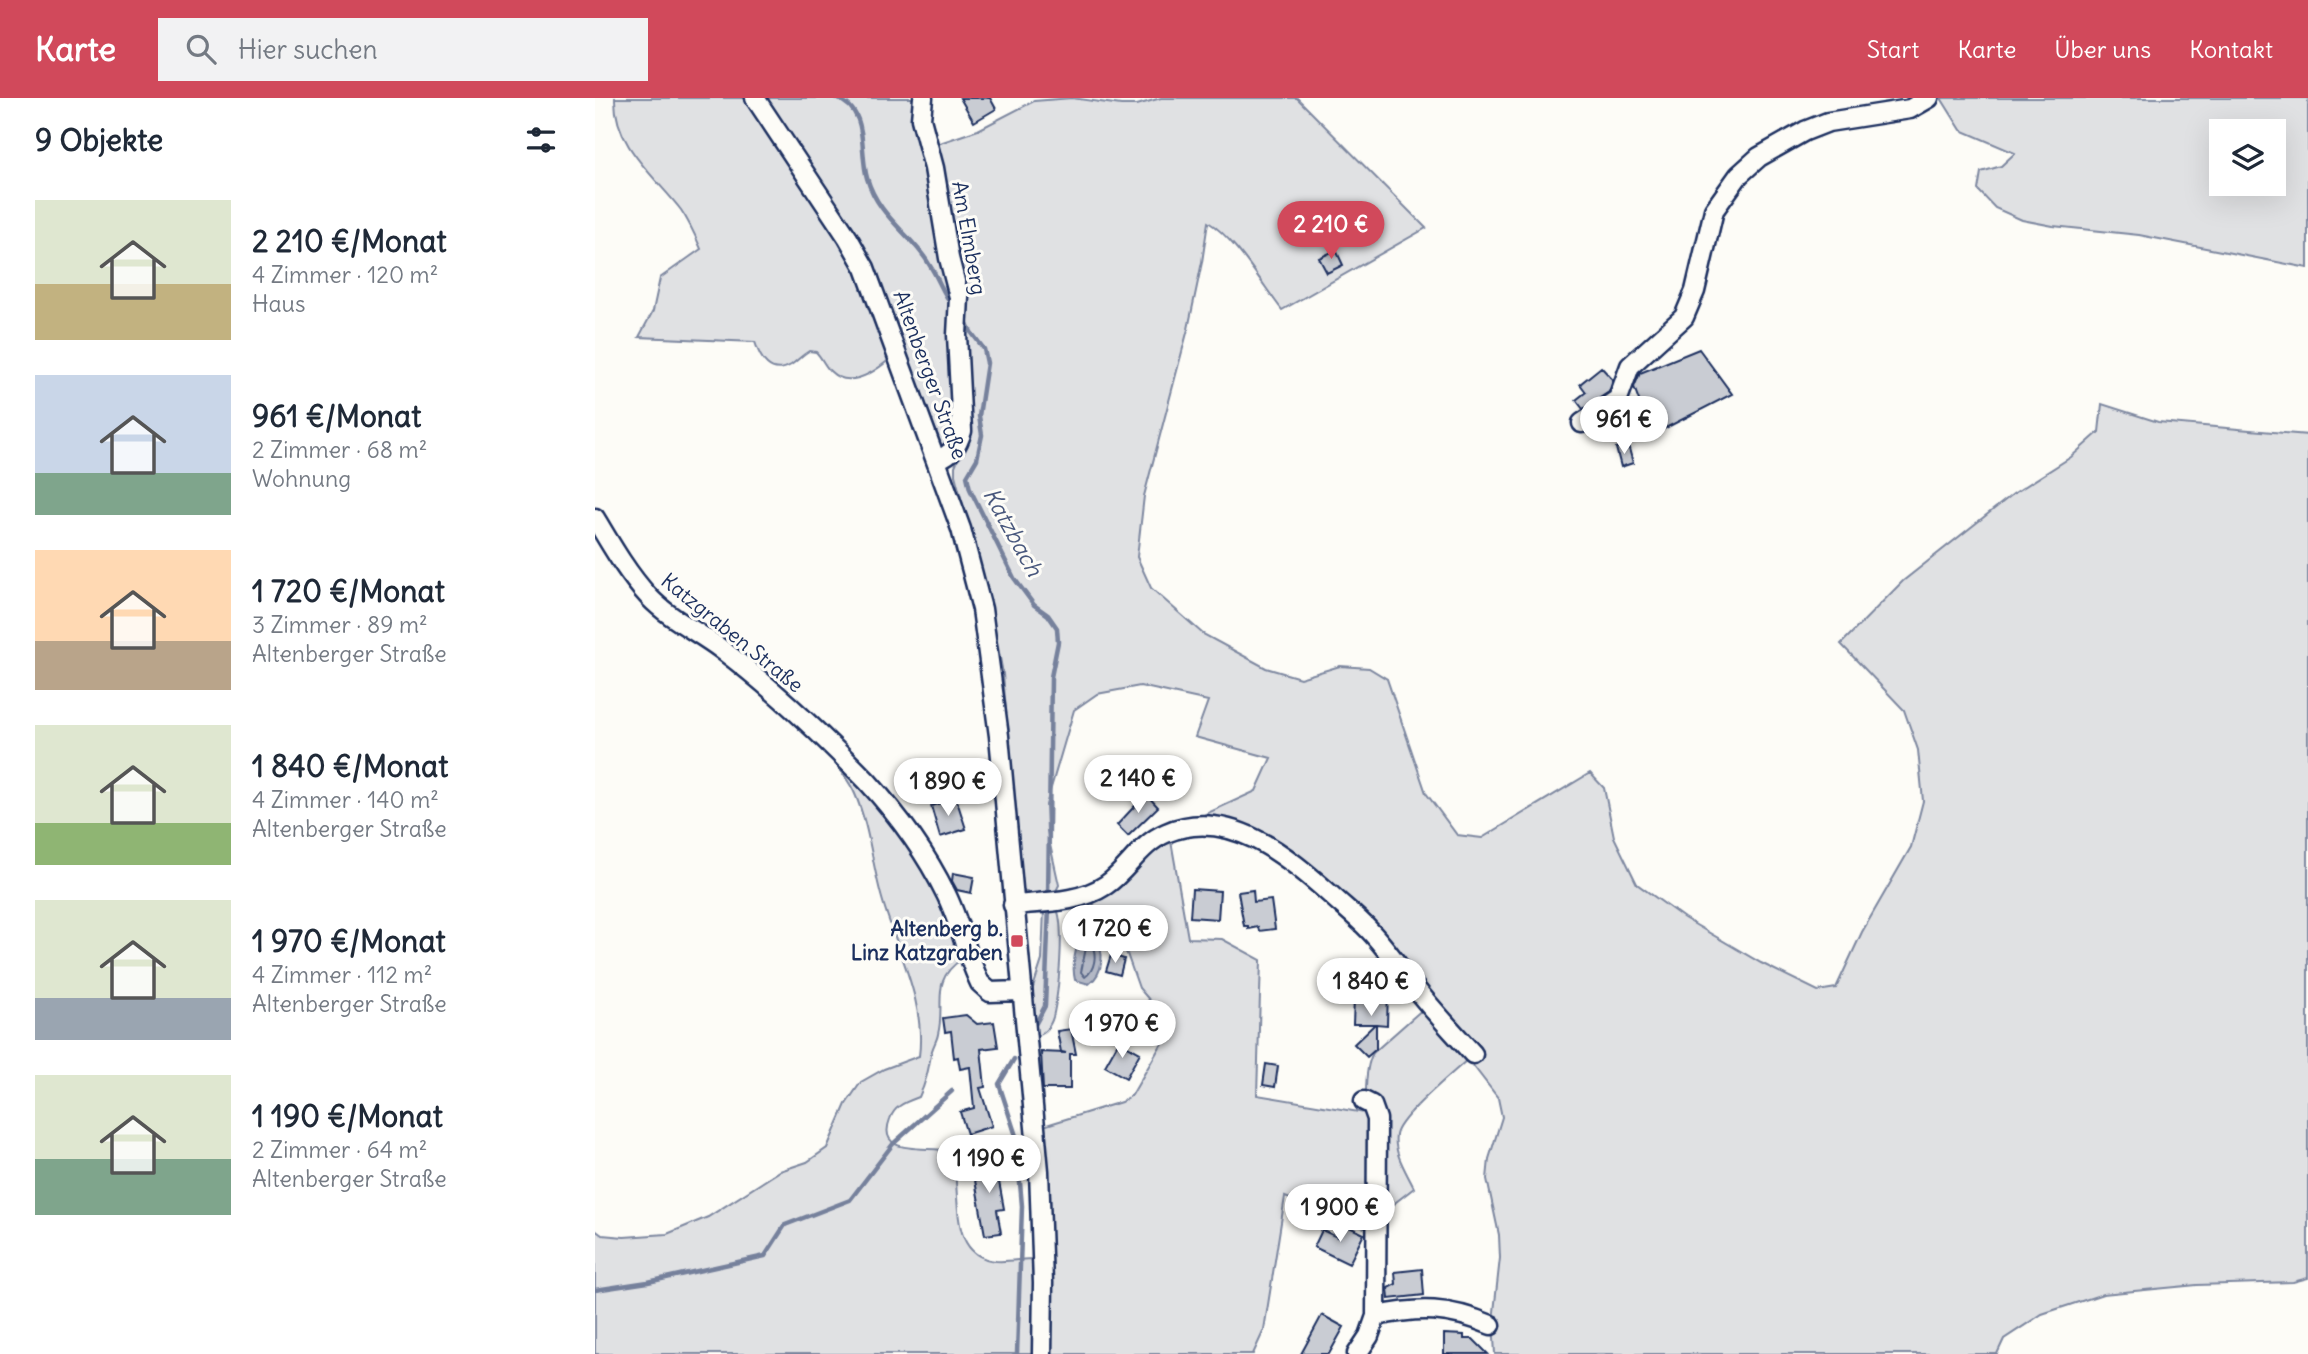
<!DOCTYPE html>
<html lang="de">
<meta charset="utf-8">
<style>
body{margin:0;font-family:Delius,sans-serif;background:#f2f2f3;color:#1f2937;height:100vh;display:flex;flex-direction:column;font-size:26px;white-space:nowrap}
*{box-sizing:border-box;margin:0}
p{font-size:23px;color:#747a83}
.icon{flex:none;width:38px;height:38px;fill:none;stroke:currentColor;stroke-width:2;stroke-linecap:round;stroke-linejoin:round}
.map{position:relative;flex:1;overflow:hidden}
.panel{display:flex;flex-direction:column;background:#fff;width:595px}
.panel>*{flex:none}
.tools{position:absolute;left:1614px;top:21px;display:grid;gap:14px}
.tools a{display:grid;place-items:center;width:77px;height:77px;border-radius:0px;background:#fff;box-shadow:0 7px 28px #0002;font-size:35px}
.price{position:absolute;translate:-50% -60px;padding:0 16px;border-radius:24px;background:#fff;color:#222;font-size:23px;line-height:46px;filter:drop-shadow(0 2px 4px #0008)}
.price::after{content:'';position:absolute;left:50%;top:42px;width:21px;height:16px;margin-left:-10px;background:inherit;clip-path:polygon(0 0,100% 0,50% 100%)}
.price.current{background:#d1495b;color:#fff}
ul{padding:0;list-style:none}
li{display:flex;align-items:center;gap:21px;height:175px;padding:0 35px}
li span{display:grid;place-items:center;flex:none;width:196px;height:140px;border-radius:0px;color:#555}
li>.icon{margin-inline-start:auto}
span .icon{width:84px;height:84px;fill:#fffc;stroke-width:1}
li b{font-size:30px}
h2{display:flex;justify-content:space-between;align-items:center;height:84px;padding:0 35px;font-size:30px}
header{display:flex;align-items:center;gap:42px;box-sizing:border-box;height:98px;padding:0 35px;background:#d1495b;color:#fff}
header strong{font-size:33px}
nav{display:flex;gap:38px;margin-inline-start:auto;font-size:24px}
.search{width:490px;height:63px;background:#f2f2f3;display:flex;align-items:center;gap:18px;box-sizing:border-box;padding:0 24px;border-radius:0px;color:#747a83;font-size:26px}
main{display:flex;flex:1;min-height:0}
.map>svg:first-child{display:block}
.green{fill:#e0e1e3;stroke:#7e88a0;stroke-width:2;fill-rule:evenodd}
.water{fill:#b3b8c5;stroke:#76819c;stroke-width:2}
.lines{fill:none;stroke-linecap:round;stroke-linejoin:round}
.shore{stroke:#586687;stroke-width:2}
.stream{stroke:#76819c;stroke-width:4.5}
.building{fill:#c9ccd3;stroke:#1b2f5e;stroke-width:2}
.minor-casing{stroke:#1b2f5e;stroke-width:23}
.minor{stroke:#fdfcf7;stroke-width:18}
.poi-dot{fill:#d1495b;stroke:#fdfcf7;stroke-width:2.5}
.labels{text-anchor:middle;stroke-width:6;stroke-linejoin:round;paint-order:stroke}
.street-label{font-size:21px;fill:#1b2f5e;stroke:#fdfcf7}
.poi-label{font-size:21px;font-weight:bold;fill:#1b2f5e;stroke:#fdfcf7;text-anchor:end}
.water-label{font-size:23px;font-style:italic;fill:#49587d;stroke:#fdfcf7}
</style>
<header>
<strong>Karte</strong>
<div class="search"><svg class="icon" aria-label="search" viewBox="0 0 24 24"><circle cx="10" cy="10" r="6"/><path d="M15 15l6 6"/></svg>Hier suchen</div>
<nav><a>Start</a><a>Karte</a><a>Über uns</a><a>Kontakt</a></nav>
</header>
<main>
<section class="panel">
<h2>9 Objekte<svg class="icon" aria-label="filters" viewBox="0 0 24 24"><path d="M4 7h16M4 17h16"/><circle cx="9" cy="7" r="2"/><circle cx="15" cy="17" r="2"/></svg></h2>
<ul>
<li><span style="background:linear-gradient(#dfe7d0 60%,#c2b280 0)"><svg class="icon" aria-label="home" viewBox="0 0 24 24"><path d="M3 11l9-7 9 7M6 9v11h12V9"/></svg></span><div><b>2 210 €/Monat</b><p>4 Zimmer · 120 m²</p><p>Haus</p></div></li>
<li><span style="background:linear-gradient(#c9d6e8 70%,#7fa58c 0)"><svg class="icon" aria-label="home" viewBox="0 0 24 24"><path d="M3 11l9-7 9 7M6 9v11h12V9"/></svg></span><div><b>961 €/Monat</b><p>2 Zimmer · 68 m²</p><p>Wohnung</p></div></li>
<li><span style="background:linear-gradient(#ffd9b3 65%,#b9a48a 0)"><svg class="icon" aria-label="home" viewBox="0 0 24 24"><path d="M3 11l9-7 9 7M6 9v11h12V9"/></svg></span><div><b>1 720 €/Monat</b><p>3 Zimmer · 89 m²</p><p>Altenberger Straße</p></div></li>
<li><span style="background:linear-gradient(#dfe7d0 70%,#8fb573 0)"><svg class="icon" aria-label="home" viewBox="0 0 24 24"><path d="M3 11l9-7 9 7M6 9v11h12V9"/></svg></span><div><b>1 840 €/Monat</b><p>4 Zimmer · 140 m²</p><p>Altenberger Straße</p></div></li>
<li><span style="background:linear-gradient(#dfe7d0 70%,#9aa5b1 0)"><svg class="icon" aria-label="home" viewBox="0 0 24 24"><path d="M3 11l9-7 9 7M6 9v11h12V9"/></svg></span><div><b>1 970 €/Monat</b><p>4 Zimmer · 112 m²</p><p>Altenberger Straße</p></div></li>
<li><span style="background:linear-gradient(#dfe7d0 60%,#7fa58c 0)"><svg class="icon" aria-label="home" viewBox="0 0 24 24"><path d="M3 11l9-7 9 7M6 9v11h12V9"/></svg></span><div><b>1 190 €/Monat</b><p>2 Zimmer · 64 m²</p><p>Altenberger Straße</p></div></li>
</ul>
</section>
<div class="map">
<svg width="1713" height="1256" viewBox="0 0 1713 1256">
<rect width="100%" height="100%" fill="#fdfcf7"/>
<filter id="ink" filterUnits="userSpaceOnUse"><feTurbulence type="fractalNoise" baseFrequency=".0143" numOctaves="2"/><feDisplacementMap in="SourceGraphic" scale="14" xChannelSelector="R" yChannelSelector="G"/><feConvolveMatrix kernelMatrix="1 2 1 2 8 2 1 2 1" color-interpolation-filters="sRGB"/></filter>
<g filter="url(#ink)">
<path class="green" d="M20 0H151L241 136 265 179 296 260C280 274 254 292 235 273 229 267 227 260 221 254L214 253C207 257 202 263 196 267 175 279 165 260 160 244L44 239 58 213 65 180 106 151C100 137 95 125 86 112 59 77 19 48 20 0Z
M171 0H318L317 10 322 21 358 194 361 341 348 351 281 175Z
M477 0 526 7H542L566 0H702L831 130 687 212C667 186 640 140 613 124L607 164 593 231 549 398 542 459 556 490 608 536 671 570 705 580 745 568 774 570 792 581 831 695 862 737 887 740 995 675 1009 690 1019 739 1042 786 1089 820 1166 865 1223 893 1241 890 1267 834 1316 749 1328 703 1323 652 1309 612 1246 546 1308 483 1418 396 1476 359 1504 334 1507 306 1563 324 1713 337V1180L1698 1184 1602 1187 1508 1196 1447 1216 1409 1241 1402 1256H900L898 1223 905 1160 904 1137 892 1081 894 1061 907 1019 903 1000 873 961C857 976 804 1019 801 1037 798 1055 812 1075 819 1090L801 1104 786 1123C782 1085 760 986 778 955L830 909 882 953 694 755 593 724 661 693 676 660 600 639 613 603 545 588 502 596 479 612 451 707 452 733 464 787 461 793C448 796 437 798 425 791L408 576 396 511 360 377V368L371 343 372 322 336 48 383 32 439 3Z
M1346 0H1713V170L1544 137 1458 128 1427 122 1400 110 1383 92 1386 74 1406 68 1420 55 1366 32ZM1626 33H1678V86H1626Z
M233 656 303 727 344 794 367 861C334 883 351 905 343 936 342 943 337 949 336 957 333 973 331 984 324 999 311 1004 300 1007 295 1021 280 1060 334 1047 354 1053 371 1086 347 1157 401 1163 413 1164 427 1161 439 1161V1256H0V1132L7 1137 29 1139 72 1136 113 1119 185 1073 212 1064 232 1050 251 1006 266 984 289 971 324 958C331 905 303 854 288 804 277 768 275 730 260 696 254 682 242 668 233 656Z
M575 737 593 840 627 841 666 862 662 997 776 1016 777 1133 690 1099 669 1232 658 1256H454C455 1180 458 1104 445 1029L526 1004 537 997 567 945 562 911 544 890 532 856 498 806Z
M461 809C471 826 463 898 458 919 455 930 449 934 440 940L437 893 447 862 449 811Z"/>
<path class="water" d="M489 838 500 839C510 853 509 875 494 886L480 882C477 869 479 847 489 838Z"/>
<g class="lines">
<path class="shore" d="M492 845 497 847C502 857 500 872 490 879L486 874Z"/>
<path class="stream" d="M241 0C275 12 264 53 272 80 284 121 318 136 337 171 345 184 348 196 358 208
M369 219 376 234 389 251 392 265 384 318 387 337 382 361 372 378 375 391 419 480 439 507 453 517 462 530 463 544 456 579 453 801
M441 925 450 908 454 809
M419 961 404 986 421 1038 427 1108 422 1256
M0 1192 53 1184 170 1158 190 1127 255 1102 298 1046 357 993"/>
</g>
<path class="building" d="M365 0H395L401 11 379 24Z
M741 152 748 167 732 175 724 160Z
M1104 251 1137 296 1057 337 1039 289 1045 275Z
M1006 269 1018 282 1014 294 988 311 981 302 991 294 985 286Z
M1033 347 1038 365 1026 369 1021 350Z
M551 696 563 709 533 738 522 727Z
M361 700 371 731 345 739 336 708Z
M358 775 379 779 376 795 362 792 357 783Z
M597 791 625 793 623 821 595 819Z
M658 792 659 804 676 802 680 831 664 833 663 829 653 831V828H649L643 794Z
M516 857 529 861 525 877 511 873Z
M775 892H793L792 927 781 926V951L772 959 759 946 780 926H758L759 900H775Z
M371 917 382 926 399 924 403 949 386 951 390 989 385 990 397 1028 372 1036 365 1014 379 1010 375 969 365 971 363 959 359 960 356 933 350 934 348 920Z
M476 931 481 956H475V991H448L446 954 471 955 466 954 462 933Z
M524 943 545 955 531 980 510 968Z
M671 966 683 968 680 989 668 987Z
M400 1062 409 1111 402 1112 406 1135 390 1137 377 1066Z
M750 1127 769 1136 754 1166 719 1149 727 1132 744 1140Z
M827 1171 829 1197 794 1201 793 1190 801 1186 800 1174Z
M727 1217 749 1229 734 1256H706Z
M849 1236 869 1237V1241H878L893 1256H849Z"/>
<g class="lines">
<g class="minor-casing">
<path id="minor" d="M160 0 253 140 270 170 366 431 387 511 404 638 444 1073 448 1185 447 1256
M328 0 326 21 339 70 354 160 364 199 362 237 367 333C362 349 358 355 342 362
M987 325 1023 301 1035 268 1089 219 1100 193 1119 112 1144 77 1164 59 1210 33 1233 24 1315 11 1334 0
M0 420C16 447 32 475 54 499 75 521 102 533 126 551 177 589 228 638 272 683 303 717 331 755 351 796 365 824 371 856 385 885L395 894 426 893
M418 807C449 804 484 805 511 787 533 772 545 746 571 735 633 708 693 758 736 797 749 809 763 820 775 833 793 852 808 875 825 896 842 917 860 936 878 956
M769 1003 777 1007 782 1021 781 1218
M762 1256 774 1238 781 1218C825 1209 853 1209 896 1227"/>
</g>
<use href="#minor" class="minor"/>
</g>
</g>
<rect class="poi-dot" x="415" y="836" width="14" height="14" rx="3.5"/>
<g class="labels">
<g class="street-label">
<text transform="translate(374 140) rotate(80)" y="7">Am Elmberg</text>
<text transform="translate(335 277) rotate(70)" y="7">Altenberger Straße</text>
<text transform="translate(137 535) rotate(39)" y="7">Katzgraben Straße</text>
</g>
<g class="poi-label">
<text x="408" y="838">Altenberg b.<tspan x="408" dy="24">Linz Katzgraben</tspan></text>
</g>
<g class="water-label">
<text transform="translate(418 434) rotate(61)" y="8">Katzbach</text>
</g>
</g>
</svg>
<div class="tools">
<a><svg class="icon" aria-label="layers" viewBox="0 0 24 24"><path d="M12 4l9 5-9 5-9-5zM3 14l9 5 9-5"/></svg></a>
</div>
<b class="price current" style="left:736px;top:163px">2 210 €</b>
<b class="price" style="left:1029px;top:358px">961 €</b>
<b class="price" style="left:543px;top:717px">2 140 €</b>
<b class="price" style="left:353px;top:720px">1 890 €</b>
<b class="price" style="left:520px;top:867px">1 720 €</b>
<b class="price" style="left:776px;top:920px">1 840 €</b>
<b class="price" style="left:527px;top:962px">1 970 €</b>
<b class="price" style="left:394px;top:1097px">1 190 €</b>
<b class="price" style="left:745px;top:1146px">1 900 €</b>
</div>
</main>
